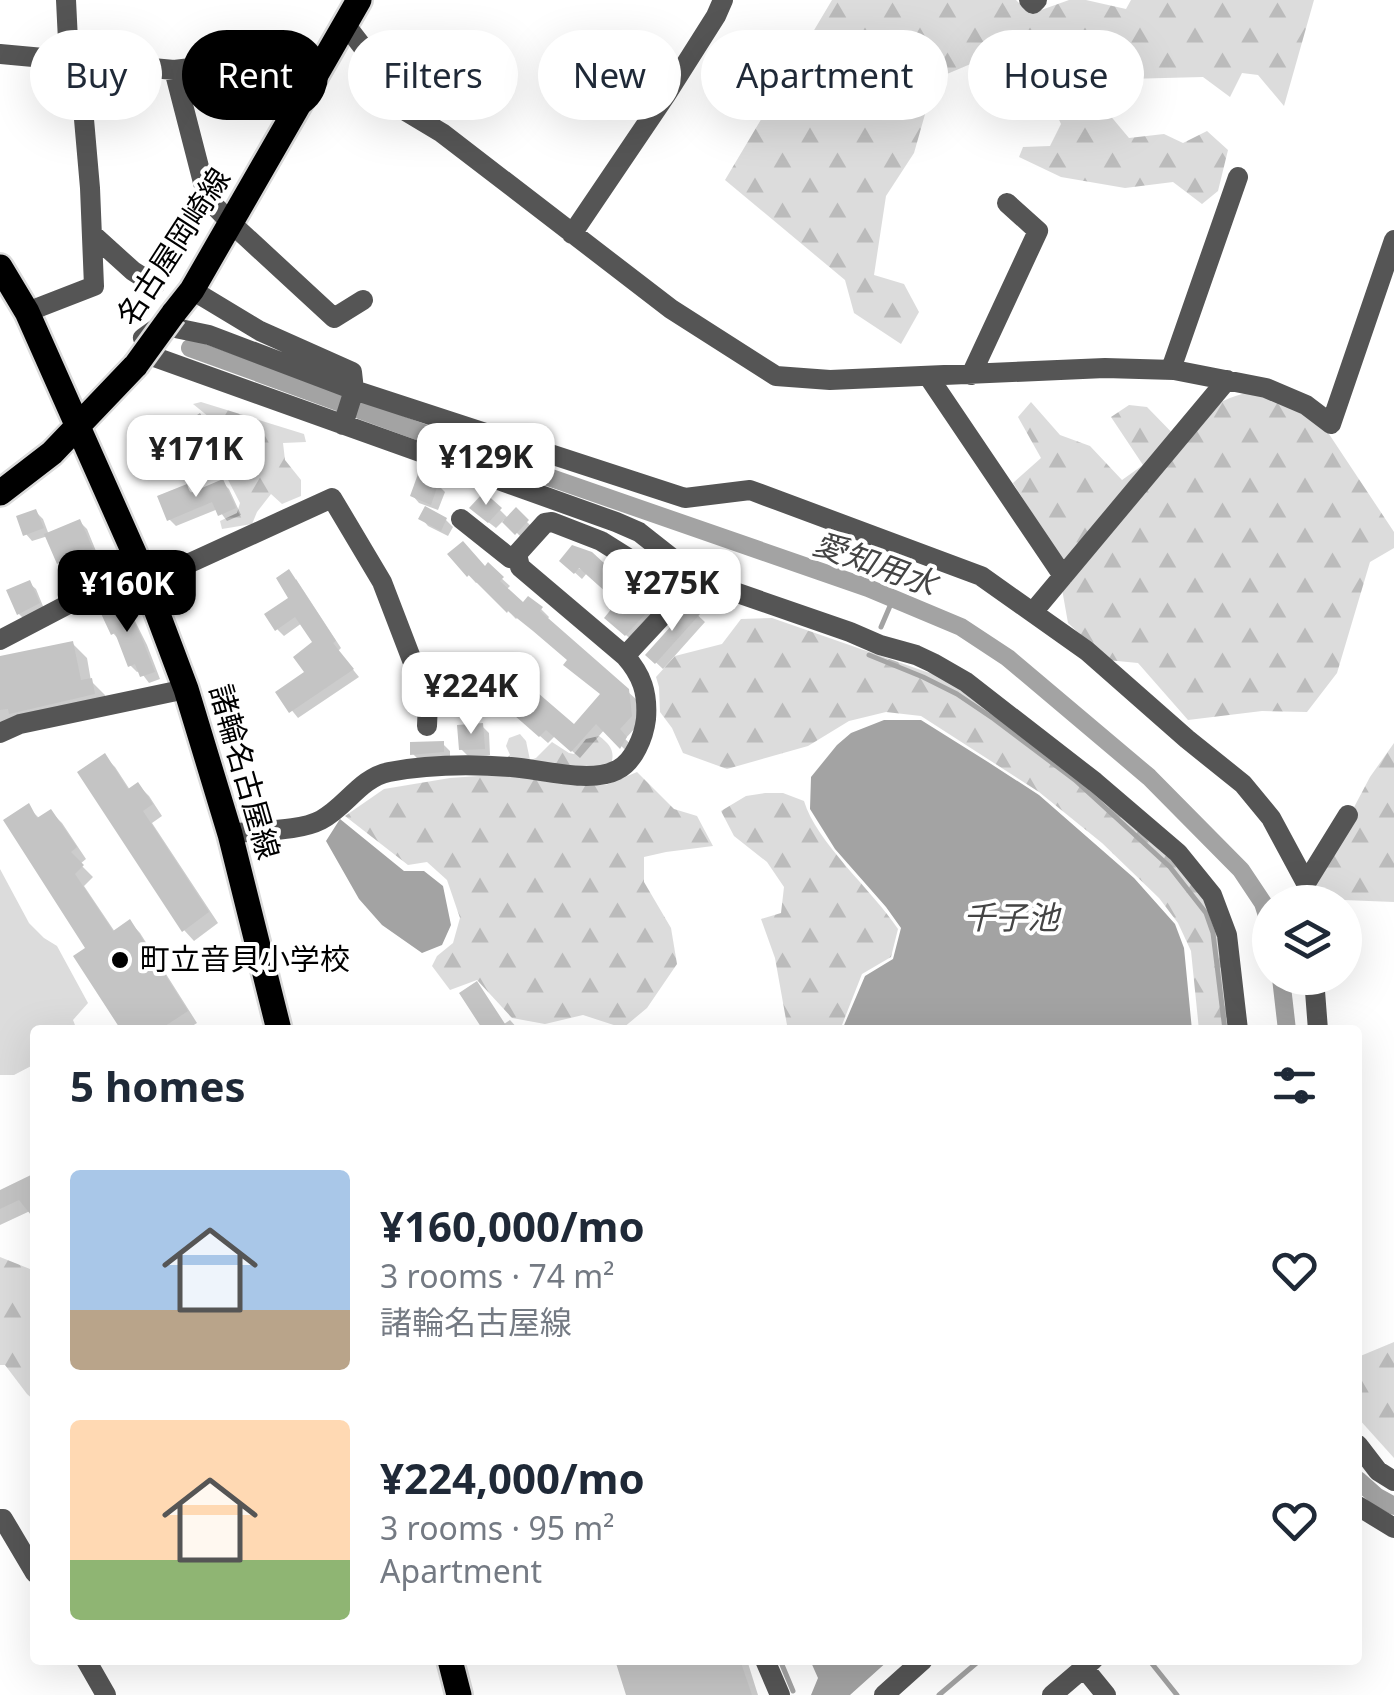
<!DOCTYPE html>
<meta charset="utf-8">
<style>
body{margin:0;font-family:"Noto Sans","Noto Sans JP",sans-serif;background:#f6f6f7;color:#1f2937;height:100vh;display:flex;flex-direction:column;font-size:38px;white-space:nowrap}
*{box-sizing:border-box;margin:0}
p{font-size:32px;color:#747a83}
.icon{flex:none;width:55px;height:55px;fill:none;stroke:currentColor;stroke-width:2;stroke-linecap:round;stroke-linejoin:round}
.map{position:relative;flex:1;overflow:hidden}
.sheet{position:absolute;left:30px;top:1025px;width:1332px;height:640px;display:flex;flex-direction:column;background:#fff;border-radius:10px;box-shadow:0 10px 40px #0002}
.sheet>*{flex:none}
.hud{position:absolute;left:30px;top:30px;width:1335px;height:90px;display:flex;gap:20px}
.tools{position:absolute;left:1252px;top:885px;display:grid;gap:20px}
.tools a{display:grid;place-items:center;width:110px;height:110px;border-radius:50%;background:#fff;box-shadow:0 10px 40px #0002;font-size:50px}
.price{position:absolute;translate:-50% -85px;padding:0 22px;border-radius:20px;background:#fff;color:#222;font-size:32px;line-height:65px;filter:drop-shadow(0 2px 5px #0008)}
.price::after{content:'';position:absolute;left:50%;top:60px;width:30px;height:22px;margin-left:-15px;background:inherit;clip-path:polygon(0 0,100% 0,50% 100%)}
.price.active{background:#000;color:#fff}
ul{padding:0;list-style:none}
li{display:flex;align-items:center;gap:30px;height:250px;padding:0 40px}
li span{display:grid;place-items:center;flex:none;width:280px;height:200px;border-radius:10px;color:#555}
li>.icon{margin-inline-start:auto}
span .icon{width:120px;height:120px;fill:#fffc;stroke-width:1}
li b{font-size:42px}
h2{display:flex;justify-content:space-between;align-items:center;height:120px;padding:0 40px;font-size:42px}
.pill{padding:0 35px;border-radius:45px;background:#fff;box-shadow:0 10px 40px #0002;font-size:35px;line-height:90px}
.pill.active{background:#000;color:#fff}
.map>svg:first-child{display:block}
.forest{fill:url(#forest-firs)}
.green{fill:#dcdcdc}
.water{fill:#a3a3a3}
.shadow{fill:#0003}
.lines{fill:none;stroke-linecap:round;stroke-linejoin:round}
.stream{stroke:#a3a3a3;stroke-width:5}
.canal{stroke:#a3a3a3;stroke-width:18}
.building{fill:#c4c4c4}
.major-casing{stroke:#dbdbdb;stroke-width:30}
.minor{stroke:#555;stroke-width:20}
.major{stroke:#000;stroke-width:25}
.major-bridge-casing{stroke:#dbdbdb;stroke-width:30;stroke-linecap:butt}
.major-bridge{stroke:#000;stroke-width:25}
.poi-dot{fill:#000;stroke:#fff;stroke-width:4}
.labels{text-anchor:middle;stroke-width:8;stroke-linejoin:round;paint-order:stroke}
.street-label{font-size:30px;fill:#000;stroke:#fff}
.poi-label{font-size:30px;fill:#000;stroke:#fff;text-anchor:start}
.water-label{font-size:32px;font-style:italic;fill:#444;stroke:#fff}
</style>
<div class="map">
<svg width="1394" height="1695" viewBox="0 0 1394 1695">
<defs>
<pattern id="forest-firs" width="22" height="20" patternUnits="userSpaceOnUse" patternTransform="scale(2.5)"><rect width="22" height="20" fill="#dcdcdc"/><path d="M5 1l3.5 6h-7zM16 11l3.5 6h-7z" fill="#bbb"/></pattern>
</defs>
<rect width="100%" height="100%" fill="#fff"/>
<path class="forest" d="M832 0H1016L1030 14 1069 0H1086L1126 9 1131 0H1314L1284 106 1258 75 1242 73 1230 97 1203 77 1126 79 1104 74 1098 101 1129 138 1164 134 1183 143 1207 131 1228 150 1218 191 1202 204 1173 182 1125 188 1061 177 1019 157 1023 147 1050 146 1061 124 1054 109 1060 101 1077 99 1058 79 1025 90 992 55 935 79 914 153 886 196 874 275 904 284 919 312 901 344 854 313 845 280 725 180Z
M1249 392 1293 408 1321 422 1394 532V548L1370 562 1337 673 1307 712 1262 711 1188 720 1138 663 1107 660 1068 623 1062 589 1063 562 1013 483 1041 458 1018 417 1031 402 1060 435 1090 446 1122 480 1143 465 1111 417 1129 405 1147 407 1183 444C1205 411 1209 403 1249 392Z
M201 402 304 434 306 442 283 443 285 460 301 480V496L282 504 271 494 257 512 252 524 222 529 220 521 237 513 240 503 225 474 202 476 199 461 218 446 220 426 193 404Z
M772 618 941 677 1037 742 1189 875 1210 908 1227 961 1234 1030H1199L1191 951 1178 923 1159 898 1102 843 1039 792 921 716 886 712 849 721 808 746 727 769 683 753 672 728 660 712 659 687 656 677 675 656 722 644 741 619Z
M520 734 526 741 530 760 536 758 552 742 569 753 574 754 586 739 599 736C611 745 616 752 610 767L591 771 503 761 510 755 506 746 509 738Z
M1394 743V902L1318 899 1315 881 1370 777Z
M637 772 674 809 697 816 713 846 666 852 644 857V882L671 928 677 964 647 1008 623 1028 583 1015 545 1024 512 1018 477 980 450 990 432 966 437 956 453 943 460 918 447 880 427 862 408 865 345 816 384 789 450 778 519 773 570 784 606 785Z
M765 793H783L804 801C816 842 873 891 898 929L891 957 862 974 840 1030H783L787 1025 775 958 761 919 781 913 784 887 767 862 734 836 721 811 746 796Z
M0 1257 35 1271V1401L27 1394 5 1365H0Z
M1394 1342V1458L1358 1418V1357Z"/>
<path class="green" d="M0 869 29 923 44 938 57 946 88 1003 73 1020 77 1030H35V1064L14 1075H0Z"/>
<path class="water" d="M884 720H921L988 762 1039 795 1134 878 1175 924 1184 948 1192 1030H842L865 976 893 959 901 928 886 907 835 849 810 809 811 777 837 745 851 733Z
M340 819 404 871H424L443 886 451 925 442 945 422 953 382 925 359 899 326 841Z
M810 1660H889L850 1695H811L818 1678Z"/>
<path class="shadow" d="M200 417 220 446 209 452 202 446Z
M168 428 173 434 182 463 154 474 148 469 156 436Z
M222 482 229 489 241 515 227 521 218 509 176 526 169 519 186 487 193 494Z
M438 485 445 492 438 510 419 503 413 496Z
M485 495 509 519 516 511 534 529 524 540 504 520 496 528 479 515Z
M36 512 43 519 49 535 80 522 87 529 98 556 66 569 59 562 48 536 32 541 26 534Z
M422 519 446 520 453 527 448 536 428 526Z
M450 555 485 569 488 566 510 586 506 590 524 606 541 609 549 617 547 620 636 699 639 724 625 739 633 746 629 754 605 729 580 758 555 736 548 743 517 716 574 727 603 695 570 661 518 617 516 619 479 581 476 583Z
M562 561 630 591 637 583 667 604 633 641 614 625 620 602 587 573 582 579Z
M296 579 341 648 338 651 359 677 298 718 278 693 308 673 316 643 302 623 284 636 277 629 292 599Z
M29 583 36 589 45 611 26 621 19 614 9 591Z
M120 598 127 605 147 645 160 679 149 683 140 671 137 672 130 665 120 641 113 633Z
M690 608 705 622 663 669 648 655Z
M73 644 87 658 91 681 105 695 108 708 0 735V658Z
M482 726 489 733 490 755 468 756 461 749Z
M443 744 450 751V758L420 761 413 754Z
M104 756 115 767 130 790 138 785 149 796 162 816 152 823 218 923 194 941 184 930Z
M28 807 40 819 51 812 62 823 86 859 80 864 93 877 84 886 115 932 130 922 140 933 197 1023 186 1030H124Z
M510 1020 519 1030H488L504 1024Z
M35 1176V1216L30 1211 0 1225V1193Z
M617 1660H747L758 1695H629Z"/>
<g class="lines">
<path class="stream" d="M881 627 893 599
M869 655 923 677 957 694 994 719 1075 780 1170 867 1206 913 1213 933 1225 1030
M780 1660 793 1691
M1149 1660 1177 1695
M939 1695 980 1660"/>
<path class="canal" d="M190 348 459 446 868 588 961 627 1008 658 1149 777 1241 870 1263 903 1270 925
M1281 978 1287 1030
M1358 1480 1376 1496 1394 1506"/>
</g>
<path class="building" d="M200 413 215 438 200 447 185 423Z
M168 425 178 457 146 470 134 437 153 430 154 434Z
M418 474 439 482 431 505 410 496Z
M223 479 236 508 218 516 212 502 167 521 157 496 187 484 190 493Z
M484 492 502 508 488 523 469 508Z
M425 506 447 518 441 531 418 519Z
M516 507 529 520 515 535 502 522Z
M36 509 44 528 23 536 16 516Z
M80 519 93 549 57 564 44 534Z
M463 541 485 566 488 562 504 577 500 581 523 602 528 596 543 607 540 611 629 689 632 716 620 729 627 737 620 749 596 724 571 752 546 730 539 737 506 708V703L524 681 574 724 600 694 563 665 567 660 533 631 508 611 507 613 469 575 467 577 447 554Z
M572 545 592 552 630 587 637 580 662 596 625 636 604 618 617 602 579 568 574 574 559 561Z
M289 569 336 641 333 643 354 669 289 713 275 692 304 672 293 657 312 642 295 617 275 631 264 614 288 598 276 578Z
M30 580 40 603 17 615 6 590Z
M121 595 141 636 155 672 140 677 135 664 128 667 115 633 111 635 97 605Z
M690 605 700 614 655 664 645 655Z
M73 641 81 680 92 678 95 694 9 714 8 709 0 710V656Z
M483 723 485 749 459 750 457 725Z
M444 741V752L410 755V742Z
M105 753 128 789 138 782 153 804 143 811 209 912 182 932 77 772Z
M29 803 37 818 51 809 77 847 71 852 84 865 75 874 113 931 130 919 188 1011 159 1030H121L73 956 85 948 3 820Z
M477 981 509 1030H483L459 993Z
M35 1173V1220L19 1200 0 1209V1190Z
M615 1660H740L752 1695H626Z"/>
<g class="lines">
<g class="major-casing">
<path id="major" d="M0 267 27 312 139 564 186 689 230 834 279 1030
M173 314 192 290 359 0
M0 493 52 453 136 365
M450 1660 459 1695"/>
</g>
<path class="minor" d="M66 0 69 61
M1029 0 1033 4 1037 0
M345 24 385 76 407 112 442 133 671 309 776 376 830 380 1105 368 1174 370 1266 388 1306 405 1331 424 1394 240
M0 54 174 70 267 59 313 82
M174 70 207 198 231 223 334 318 363 300
M92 234 133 271 155 285
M572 234 666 95 716 16 723 0
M192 290 260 331 352 372 354 390 685 498 750 490 981 576 1087 651 1187 739 1243 784 1271 818 1306 883 1348 815
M27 312 94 286 90 188 79 62
M1171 369 1238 177
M971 375 1038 231 1007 203
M928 376 1063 576
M343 425 354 390 209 335 161 325 143 338 149 355 616 522 639 532 700 580 850 632 880 645 916 655 933 663 966 682 1095 782 1178 853 1212 895 1227 935 1238 1030
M461 519 510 558 518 560
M146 583 332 498 382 582 428 702 427 726
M1033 612 1227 380
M0 640 84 596 142 570
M0 733 20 724 186 689
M230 834C257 830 298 832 321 820 346 807 360 778 389 772 430 764 470 764 511 767 541 769 590 784 617 770 634 762 644 736 646 719 648 693 642 675 625 656L520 567 517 554 545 523 552 522 601 541 679 590V598L625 656
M1314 978 1318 1030
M1358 1445 1378 1471 1394 1481
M1358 1506 1394 1528
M0 1519H3L35 1573
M86 1660 106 1695
M765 1660 780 1695
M1084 1668 1106 1695
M884 1695 923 1660
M1052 1695 1093 1660"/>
<use href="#major" class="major"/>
<g class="major-bridge-casing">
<path id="major-bridge" d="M136 365 173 314"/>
</g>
<use href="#major-bridge" class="major-bridge"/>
</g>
<circle class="poi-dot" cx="120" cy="960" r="10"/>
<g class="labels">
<g class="street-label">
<text transform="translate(174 247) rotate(-57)" y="10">名古屋岡崎線</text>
<text transform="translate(244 772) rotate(74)" y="10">諸輪名古屋線</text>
</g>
<g class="poi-label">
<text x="140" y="970">町立音貝小学校</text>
</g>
<g class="water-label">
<text transform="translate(875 564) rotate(20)" y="11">愛知用水</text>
<text x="1011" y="929">千子池</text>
</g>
</g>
</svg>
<div class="tools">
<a><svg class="icon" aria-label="layers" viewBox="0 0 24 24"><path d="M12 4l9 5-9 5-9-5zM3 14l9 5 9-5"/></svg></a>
</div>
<b class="price" style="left:196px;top:500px">¥171K</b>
<b class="price" style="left:486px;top:508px">¥129K</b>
<b class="price" style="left:672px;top:634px">¥275K</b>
<b class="price active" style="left:127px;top:635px">¥160K</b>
<b class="price" style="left:471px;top:737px">¥224K</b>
<div class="hud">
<a class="pill">Buy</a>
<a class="pill active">Rent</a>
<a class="pill">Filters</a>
<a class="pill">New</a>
<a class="pill">Apartment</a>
<a class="pill">House</a>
</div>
<section class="sheet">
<h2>5 homes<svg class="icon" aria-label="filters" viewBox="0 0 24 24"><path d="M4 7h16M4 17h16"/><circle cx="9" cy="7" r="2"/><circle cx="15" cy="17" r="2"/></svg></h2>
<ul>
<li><span style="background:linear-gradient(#a9c7e8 70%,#b9a48a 0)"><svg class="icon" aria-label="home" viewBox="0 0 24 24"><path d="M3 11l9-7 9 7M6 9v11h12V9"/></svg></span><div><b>¥160,000/mo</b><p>3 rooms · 74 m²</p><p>諸輪名古屋線</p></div><svg class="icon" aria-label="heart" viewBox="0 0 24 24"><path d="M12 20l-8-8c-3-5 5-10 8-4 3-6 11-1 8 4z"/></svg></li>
<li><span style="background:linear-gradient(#ffd9b3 70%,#8fb573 0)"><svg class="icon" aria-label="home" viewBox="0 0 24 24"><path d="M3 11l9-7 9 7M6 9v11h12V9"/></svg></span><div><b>¥224,000/mo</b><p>3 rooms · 95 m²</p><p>Apartment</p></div><svg class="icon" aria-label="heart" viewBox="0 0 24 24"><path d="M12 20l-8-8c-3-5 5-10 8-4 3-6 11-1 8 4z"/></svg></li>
</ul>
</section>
</div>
